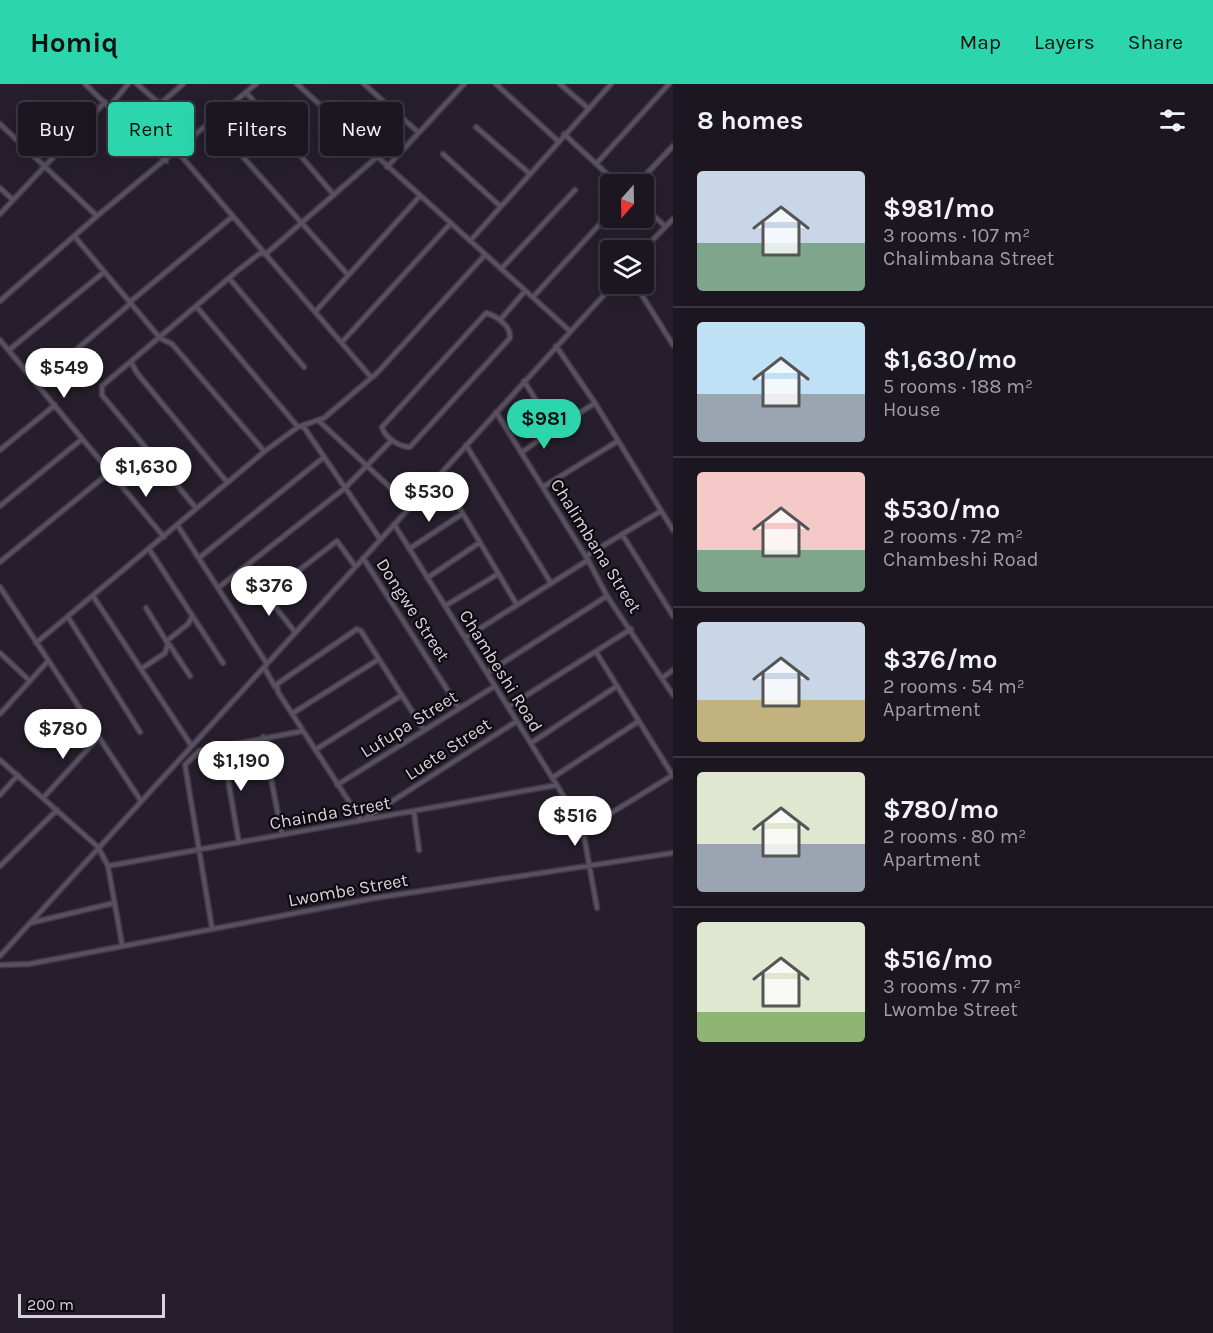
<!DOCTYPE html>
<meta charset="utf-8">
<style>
body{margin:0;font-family:Karla,sans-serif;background:#251f2a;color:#f1f3f6;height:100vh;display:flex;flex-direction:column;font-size:22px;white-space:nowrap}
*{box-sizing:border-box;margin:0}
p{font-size:20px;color:#a09fa5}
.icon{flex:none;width:33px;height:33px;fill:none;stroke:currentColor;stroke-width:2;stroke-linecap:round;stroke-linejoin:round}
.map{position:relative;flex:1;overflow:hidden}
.panel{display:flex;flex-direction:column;background:#1c1621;width:540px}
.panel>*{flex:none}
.guide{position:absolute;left:18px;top:18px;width:564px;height:54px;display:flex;gap:12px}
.needle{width:39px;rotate:200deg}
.tools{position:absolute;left:600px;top:90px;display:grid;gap:12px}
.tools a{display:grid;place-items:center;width:54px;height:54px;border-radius:6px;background:#1c1621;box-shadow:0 6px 24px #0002,0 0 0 2px #3a353f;font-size:30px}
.scale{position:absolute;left:18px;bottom:15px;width:147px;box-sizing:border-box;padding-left:6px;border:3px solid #d7d2dc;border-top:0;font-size:16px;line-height:21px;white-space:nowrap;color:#d7d2dc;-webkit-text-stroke:4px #0d0a10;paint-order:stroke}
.price{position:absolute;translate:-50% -51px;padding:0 14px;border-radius:21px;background:#fff;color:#222;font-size:20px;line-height:39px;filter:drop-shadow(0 2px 3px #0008)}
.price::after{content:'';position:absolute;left:50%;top:36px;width:18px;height:14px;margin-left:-9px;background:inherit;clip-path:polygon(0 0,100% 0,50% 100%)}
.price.selected{background:#2cd5ab;color:#111}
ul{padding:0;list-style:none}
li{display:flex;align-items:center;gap:18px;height:150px;padding:0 24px}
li+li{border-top:2px solid #3a353f}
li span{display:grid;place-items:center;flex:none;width:168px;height:120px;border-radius:6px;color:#555}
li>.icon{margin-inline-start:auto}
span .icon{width:72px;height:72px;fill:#fffc;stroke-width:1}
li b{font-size:26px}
h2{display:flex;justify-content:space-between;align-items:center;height:72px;padding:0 24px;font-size:26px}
.chip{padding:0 21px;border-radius:6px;background:#1c1621;box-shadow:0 6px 24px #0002,0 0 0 2px #3a353f;font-size:21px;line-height:54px}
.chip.selected{background:#2cd5ab;color:#111}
header{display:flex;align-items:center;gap:36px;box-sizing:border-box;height:84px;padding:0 30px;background:#2cd5ab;color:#111}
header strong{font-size:28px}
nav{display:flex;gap:33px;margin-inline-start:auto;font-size:21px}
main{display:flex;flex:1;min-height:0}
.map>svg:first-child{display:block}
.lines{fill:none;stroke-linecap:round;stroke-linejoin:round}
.minor-casing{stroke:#3f3844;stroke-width:7}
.minor{stroke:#585060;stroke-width:4}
.labels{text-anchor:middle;stroke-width:4.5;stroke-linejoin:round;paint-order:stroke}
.street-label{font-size:18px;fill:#d7d2dc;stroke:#0d0a10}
</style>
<header>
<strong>Homiq</strong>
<nav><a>Map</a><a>Layers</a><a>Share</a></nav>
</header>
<main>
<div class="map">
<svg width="673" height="1249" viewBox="0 0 673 1249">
<rect width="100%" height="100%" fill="#261e2c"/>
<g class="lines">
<g class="minor-casing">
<path id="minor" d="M85 0 166 77
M137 0 160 20 183 0
M297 0 570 247
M364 0 418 48
M496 0 558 57
M560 0 589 25
M246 8 334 111
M110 22 128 0
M211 37 348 191
M0 40 97 132
M476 43 529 89
M564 50 618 100
M177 67 370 292
M443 70 500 122
M596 80 669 0
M387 83 464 0
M637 100 673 62
M0 104 13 116
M644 123 665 142
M0 130 105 18
M75 153 160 254 172 260 264 367
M470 157 611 0
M643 166 673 135
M501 185 575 106
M229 194 304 283
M635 200 673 261
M533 213 610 129
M0 217 97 132 256 0
M130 218 232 133
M196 222 298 343
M316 227 420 112
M486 229C497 232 511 242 510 254L410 363C399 363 384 353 382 343Z
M500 236 525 207
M0 256 164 453
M342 258 450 140
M556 262 595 319 673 446
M9 266 104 188
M131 278 137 289 227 398
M524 297 554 345 595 319
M36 300 131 219
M496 328 588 476 607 512 673 611
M319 337 410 422
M303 342 380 455
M466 361 551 499
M0 366 55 321
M521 369 554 345
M440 391 517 521
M543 403 618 357
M0 422 82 355
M196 424 102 311V302L236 188 259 170 267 169 377 73
M394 440 581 740 590 742 673 691
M178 442 267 580
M622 450 673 532
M149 465 223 579
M409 465 462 430
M586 472 661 427
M199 474 324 373
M363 474 459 624
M0 478 110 388
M427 494 479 459
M0 503 141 717
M218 504 345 404 392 356
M93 512 191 661
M445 522 498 490
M68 533 140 648
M295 548 269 515 272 507 337 457 355 482
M465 554 588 476
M168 556 188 540 192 533
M36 559 265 367 298 343 324 334 377 289 485 171
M169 560 190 592
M596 568 673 692
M0 569 30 597
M264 583 275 603
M141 585 165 569 168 560 146 524
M487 589 607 512
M662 594 673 586
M508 623 631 545
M293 629 379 575
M0 630 48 577
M263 653 282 751
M531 659 617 602
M222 661 239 759
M315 666 402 611
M0 676 98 763 108 782 122 860
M552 694 639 637
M337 701 495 602
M0 711 18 691
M43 714 99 653
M414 728 419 766
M366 734 517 637
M361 736 278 608 277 600 357 545 361 547 424 646
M582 741 597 824
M0 782 57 726
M108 782 557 701
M30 839 114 819
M212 844 185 681 199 667 303 647
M0 872 614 200
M0 881 29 880 375 814 673 769"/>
</g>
<use href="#minor" class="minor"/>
</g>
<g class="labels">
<g class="street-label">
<text transform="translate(596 462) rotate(58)" y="6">Chalimbana Street</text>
<text transform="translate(413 526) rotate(57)" y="6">Dongwe Street</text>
<text transform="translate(501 587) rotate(58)" y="6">Chambeshi Road</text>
<text transform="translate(409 640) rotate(-32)" y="6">Lufupa Street</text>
<text transform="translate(448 665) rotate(-33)" y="6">Luete Street</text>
<text transform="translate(330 729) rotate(-10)" y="6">Chainda Street</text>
<text transform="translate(348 806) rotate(-10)" y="6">Lwombe Street</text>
</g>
</g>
</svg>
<div class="tools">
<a><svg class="needle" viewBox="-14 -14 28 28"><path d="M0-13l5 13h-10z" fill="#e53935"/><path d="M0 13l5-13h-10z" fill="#a09fa5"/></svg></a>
<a><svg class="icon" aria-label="layers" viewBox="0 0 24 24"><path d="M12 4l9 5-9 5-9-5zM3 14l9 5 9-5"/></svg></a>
</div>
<div class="scale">200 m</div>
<b class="price" style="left:64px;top:315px">$549</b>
<b class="price selected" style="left:544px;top:366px">$981</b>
<b class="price" style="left:146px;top:414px">$1,630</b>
<b class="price" style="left:429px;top:439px">$530</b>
<b class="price" style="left:269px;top:533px">$376</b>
<b class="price" style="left:63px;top:676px">$780</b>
<b class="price" style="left:241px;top:708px">$1,190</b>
<b class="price" style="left:575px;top:763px">$516</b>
<div class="guide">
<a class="chip">Buy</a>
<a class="chip selected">Rent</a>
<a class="chip">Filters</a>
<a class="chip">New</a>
</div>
</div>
<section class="panel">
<h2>8 homes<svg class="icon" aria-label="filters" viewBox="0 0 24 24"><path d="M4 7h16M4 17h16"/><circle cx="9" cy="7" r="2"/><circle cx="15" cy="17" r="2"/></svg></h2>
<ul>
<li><span style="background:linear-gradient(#c9d6e8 60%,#7fa58c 0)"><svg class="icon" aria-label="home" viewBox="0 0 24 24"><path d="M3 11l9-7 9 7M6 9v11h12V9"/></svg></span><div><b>$981/mo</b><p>3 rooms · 107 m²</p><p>Chalimbana Street</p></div></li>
<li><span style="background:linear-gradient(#bfe0f5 60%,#9aa5b1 0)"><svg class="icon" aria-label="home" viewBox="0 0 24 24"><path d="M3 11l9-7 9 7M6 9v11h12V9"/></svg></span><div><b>$1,630/mo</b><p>5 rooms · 188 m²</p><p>House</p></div></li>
<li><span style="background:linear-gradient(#f6c9c9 65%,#7fa58c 0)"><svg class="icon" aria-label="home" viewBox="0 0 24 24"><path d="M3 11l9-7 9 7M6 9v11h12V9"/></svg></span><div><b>$530/mo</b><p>2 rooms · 72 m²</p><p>Chambeshi Road</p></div></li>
<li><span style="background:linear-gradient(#c9d6e8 65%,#c2b280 0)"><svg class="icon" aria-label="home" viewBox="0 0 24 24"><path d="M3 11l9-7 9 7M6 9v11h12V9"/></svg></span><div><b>$376/mo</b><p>2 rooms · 54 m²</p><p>Apartment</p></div></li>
<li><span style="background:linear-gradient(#dfe7d0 60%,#9aa5b1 0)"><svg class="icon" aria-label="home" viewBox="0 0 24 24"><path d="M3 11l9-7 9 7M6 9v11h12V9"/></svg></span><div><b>$780/mo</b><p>2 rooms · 80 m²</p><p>Apartment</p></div></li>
<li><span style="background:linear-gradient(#dfe7d0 75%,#8fb573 0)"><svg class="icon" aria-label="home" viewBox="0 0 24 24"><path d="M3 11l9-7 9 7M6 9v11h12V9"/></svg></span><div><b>$516/mo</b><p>3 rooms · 77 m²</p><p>Lwombe Street</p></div></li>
</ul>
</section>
</main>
